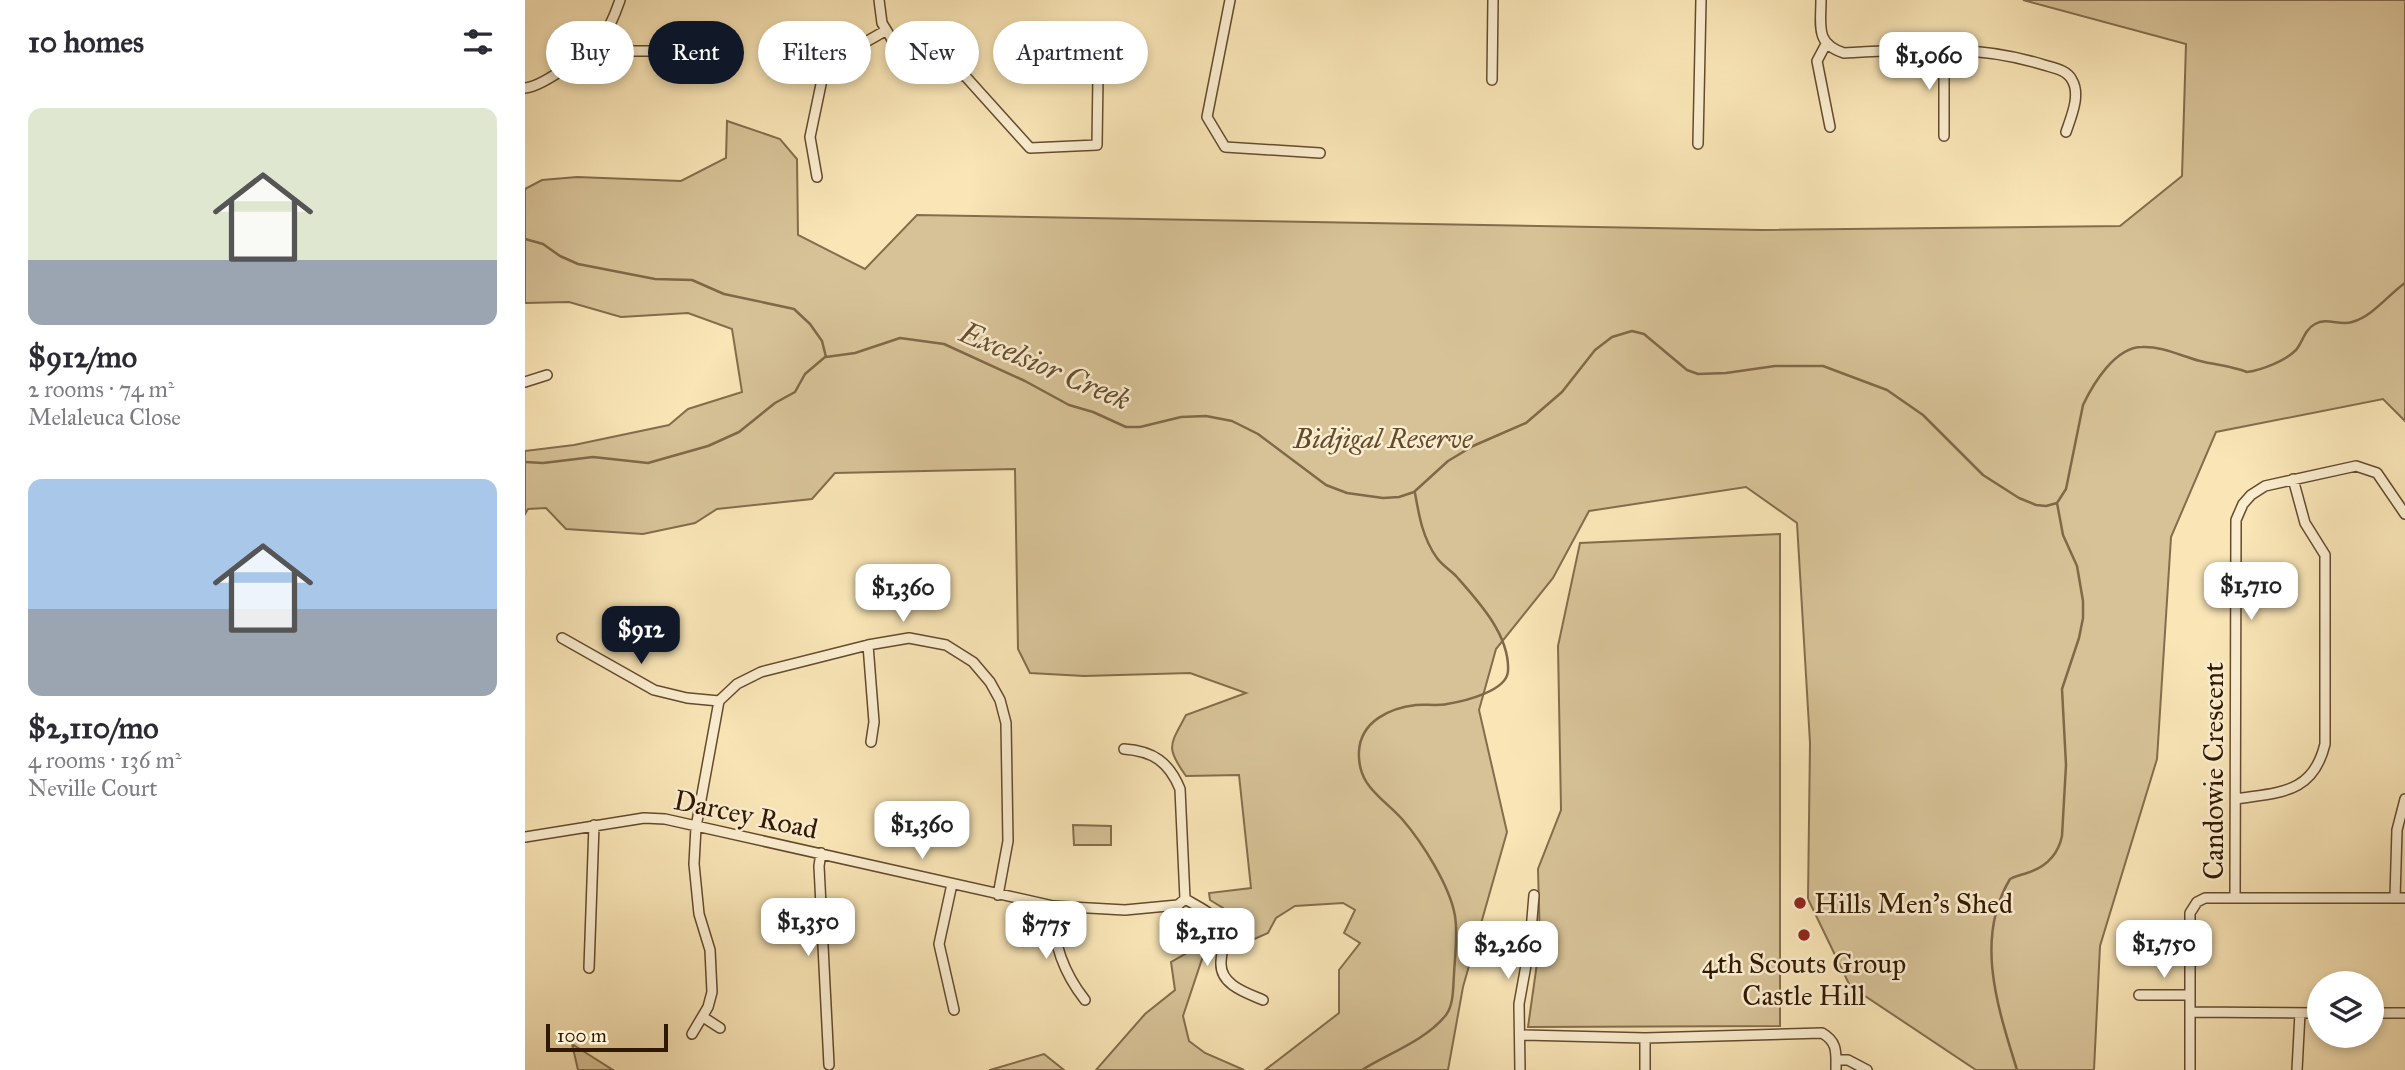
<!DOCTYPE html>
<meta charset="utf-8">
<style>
body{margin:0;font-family:"IM FELL Great Primer",serif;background:#f2f2f3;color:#2b2b33;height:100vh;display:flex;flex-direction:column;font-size:26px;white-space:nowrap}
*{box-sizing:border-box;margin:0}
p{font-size:23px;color:#7c7c81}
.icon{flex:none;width:38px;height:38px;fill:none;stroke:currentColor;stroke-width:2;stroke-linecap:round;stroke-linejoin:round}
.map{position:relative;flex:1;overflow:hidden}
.sheet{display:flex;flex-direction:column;background:#fff;width:525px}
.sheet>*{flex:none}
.guide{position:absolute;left:21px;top:21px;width:665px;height:63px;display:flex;gap:14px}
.tools{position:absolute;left:1782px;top:971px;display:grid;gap:14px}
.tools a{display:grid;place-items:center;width:77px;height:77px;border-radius:50%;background:#fff;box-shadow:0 4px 10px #0003;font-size:35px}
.scale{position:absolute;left:21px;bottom:18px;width:122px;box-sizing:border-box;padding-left:7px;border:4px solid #311800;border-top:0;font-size:19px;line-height:24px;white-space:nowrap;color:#311800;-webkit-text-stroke:5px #fbeed0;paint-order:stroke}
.price{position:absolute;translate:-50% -60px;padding:0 16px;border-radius:14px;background:#fff;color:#222;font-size:23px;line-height:46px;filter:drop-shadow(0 2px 4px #0008)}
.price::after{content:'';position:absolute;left:50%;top:42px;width:21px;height:16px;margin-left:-10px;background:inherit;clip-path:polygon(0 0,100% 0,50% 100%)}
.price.current{background:#111827;color:#fff}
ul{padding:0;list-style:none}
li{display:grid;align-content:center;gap:14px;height:371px;padding:0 28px}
li span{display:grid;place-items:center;height:217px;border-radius:14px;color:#555}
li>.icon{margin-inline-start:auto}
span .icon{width:126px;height:126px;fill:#fffc;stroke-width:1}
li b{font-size:30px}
h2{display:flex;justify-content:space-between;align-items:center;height:84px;padding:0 28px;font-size:30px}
.chip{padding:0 24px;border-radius:32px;background:#fff;box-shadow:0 4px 10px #0003;font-size:24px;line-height:63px}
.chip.current{background:#111827;color:#fff}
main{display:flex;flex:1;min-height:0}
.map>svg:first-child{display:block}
.green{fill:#d7c297;stroke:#846d4c;stroke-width:2}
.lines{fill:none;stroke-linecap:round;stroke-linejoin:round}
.stream{stroke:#806948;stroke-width:2.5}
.minor-casing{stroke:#634b2e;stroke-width:12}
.minor{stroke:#fbeed0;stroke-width:9}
.poi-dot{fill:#8f2418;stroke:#fbeed0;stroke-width:2.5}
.labels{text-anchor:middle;stroke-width:5;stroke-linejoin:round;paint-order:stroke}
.park-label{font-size:28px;font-style:italic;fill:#634b2d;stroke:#fbeed0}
.street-label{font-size:28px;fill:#311800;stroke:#fbeed0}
.poi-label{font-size:28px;fill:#311800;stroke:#fbeed0;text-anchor:start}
.water-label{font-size:30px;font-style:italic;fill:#664e30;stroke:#fbeed0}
</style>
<main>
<section class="sheet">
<h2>10 homes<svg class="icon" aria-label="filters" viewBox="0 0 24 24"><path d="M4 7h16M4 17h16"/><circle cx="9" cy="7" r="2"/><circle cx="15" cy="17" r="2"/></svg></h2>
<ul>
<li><span style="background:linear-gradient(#dfe7d0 70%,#9aa5b1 0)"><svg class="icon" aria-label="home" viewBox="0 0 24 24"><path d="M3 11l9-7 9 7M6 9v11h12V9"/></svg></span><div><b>$912/mo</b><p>2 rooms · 74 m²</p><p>Melaleuca Close</p></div></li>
<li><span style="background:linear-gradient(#a9c7e8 60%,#9aa5b1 0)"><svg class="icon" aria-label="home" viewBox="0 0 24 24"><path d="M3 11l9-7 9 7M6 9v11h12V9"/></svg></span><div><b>$2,110/mo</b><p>4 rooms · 136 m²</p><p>Neville Court</p></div></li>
</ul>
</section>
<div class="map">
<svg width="1880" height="1070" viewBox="0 0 1880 1070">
<rect width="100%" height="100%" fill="#f9e5b6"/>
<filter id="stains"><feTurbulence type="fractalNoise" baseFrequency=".00286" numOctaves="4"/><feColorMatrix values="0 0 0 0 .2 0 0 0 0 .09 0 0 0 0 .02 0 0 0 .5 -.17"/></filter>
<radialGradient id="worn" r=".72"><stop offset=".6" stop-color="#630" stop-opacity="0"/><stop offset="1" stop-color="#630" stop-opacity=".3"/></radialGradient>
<path class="green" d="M1498 0H1880V421L1858 399 1691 432 1646 537 1632 759 1575 946 1569 1070H1451L1325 986 1283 899 1285 743 1272 523 1221 487 1064 511 1028 578 971 649 954 710 982 832 938 987 923 1070H740L814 1013V970L835 943 819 933 830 910 818 903 770 906 751 918 743 933 727 940 711 930 698 908 685 900 684 893 726 888 714 775 661 776C640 747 645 745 661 715L721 693 665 673 559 676 505 673 493 649 490 469 310 473 287 499 192 509 170 523 118 534 41 529 21 508 3 509 0 514V451L49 445 144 425 163 409 217 392 207 329 163 313 96 317 44 302 0 303V189L17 180 52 177 156 181 201 158 202 121 255 139 272 159 273 235 340 269 392 215 1237 230 1595 226 1657 176 1661 44Z
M1255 534V1026L1003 1027 1015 942 1013 869 1036 810 1033 646 1055 543Z
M548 825 586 826V845H549Z
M680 934 679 953 658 1016 664 1041 680 1053 719 1070H571L620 1014 650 990 646 962 669 949Z
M47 1044 88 1070H53Z
M519 1054 539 1070H464H465Z"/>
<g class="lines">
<path class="stream" d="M0 239 18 244 35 256 53 264 130 279 167 280 199 294 269 309 285 324 297 341 301 357 330 353 375 338 419 344 500 381 544 405 568 412 601 427H615L656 417 681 416 707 421 733 434 801 485 822 493 858 498 874 497 889 492 923 461 948 446 1001 423 1037 392 1070 350 1087 337 1107 331 1119 334 1162 370 1173 374 1201 373 1250 366H1298L1362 390 1398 415 1458 475 1494 498 1511 505 1521 506 1532 503 1541 489 1558 405C1568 384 1590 347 1617 347 1637 346 1656 356 1675 361 1691 365 1706 366 1722 372 1737 370 1760 361 1771 350 1778 342 1779 330 1790 324 1802 317 1815 326 1827 322 1848 316 1863 295 1880 283
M0 462 18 463 68 457 123 463 183 446 214 432 250 403 270 392 280 374 300 357
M837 1070C864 1053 900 1041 921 1015 929 1004 928 987 929 974 930 955 933 935 930 916 925 886 897 842 877 819 857 797 832 786 834 751 836 721 865 708 891 705 901 704 912 706 922 704 940 701 982 691 983 671 985 635 953 601 931 576 925 570 917 565 912 558 898 539 894 516 890 493
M1492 1070C1473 1008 1449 939 1485 879 1491 876 1496 875 1502 873 1521 867 1533 855 1537 836L1541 765 1537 689 1554 638 1558 618V601L1552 566 1538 535 1532 503"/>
<g class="minor-casing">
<path id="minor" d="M354 0 357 23 368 41 441 77 505 148 572 145 573 76
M705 0 682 117 700 147 795 153
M1296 0C1296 26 1290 44 1319 53 1388 49 1452 44 1519 65 1529 68 1542 70 1547 80 1556 95 1546 117 1541 132
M80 33 93 47 109 51H169L200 64
M1301 44 1292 61 1305 127
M967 80 968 0
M0 88C20 86 70 48 81 31 88 21 91 11 95 0
M1419 136V48
M1173 144 1176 0
M292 177 285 137 299 70 309 60 360 31
M0 382 22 375
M37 638 129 690 162 698 194 701
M343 645 349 722 346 742
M1711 799C1755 792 1788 794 1800 744V555L1780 523 1768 479
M0 837 119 818 140 819 528 906 600 910 653 905 660 899 655 789C644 762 628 751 599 749
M296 853 294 866 304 1065
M427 884 414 944 429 1010
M1710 897 1711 520 1718 504 1726 495 1740 486 1831 466 1852 473 1880 514
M1870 898 1872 830 1880 799
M660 899C672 906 688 913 695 925 703 939 696 949 696 963 695 985 722 993 738 1000
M528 906C527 942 538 972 560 1000
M64 968 69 825
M1614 995H1664
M1665 1012 1794 1013
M1846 1013H1880
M178 1017 195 1028
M167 1034 183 1007 187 992 185 950 174 914 169 864 171 827 194 701 212 684 236 672 343 645 384 638 421 645 448 662 465 682 475 700 481 723 483 841 473 895
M995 1035 1120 1038 1297 1033C1313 1042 1311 1053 1311 1070
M1120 1038V1070
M1311 1060H1323L1342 1070
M995 1070 994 1004 1005 943 1009 895
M1665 1070V913L1672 902 1680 898H1880
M1772 1070 1775 1013"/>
</g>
<use href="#minor" class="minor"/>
</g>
<g class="poi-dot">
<circle cx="1275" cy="903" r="7"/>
<circle cx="1279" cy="935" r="7"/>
</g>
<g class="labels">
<g class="park-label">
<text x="858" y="448">Bidjigal Reserve</text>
</g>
<g class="street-label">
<text transform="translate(1688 771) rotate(-90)" y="10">Candowie Crescent</text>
<text transform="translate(221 814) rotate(12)" y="10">Darcey Road</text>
</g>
<g class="poi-label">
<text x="1289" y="913">Hills Men's Shed</text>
<text x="1279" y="973" text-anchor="middle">4th Scouts Group<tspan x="1279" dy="32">Castle Hill</tspan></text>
</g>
<g class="water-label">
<text transform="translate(520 366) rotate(23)" y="10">Excelsior Creek</text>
</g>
</g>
<rect width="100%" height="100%" filter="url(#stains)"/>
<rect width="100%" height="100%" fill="url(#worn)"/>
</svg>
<div class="tools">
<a><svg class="icon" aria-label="layers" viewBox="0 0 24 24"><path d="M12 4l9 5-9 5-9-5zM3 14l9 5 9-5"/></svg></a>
</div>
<div class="scale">100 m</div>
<b class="price" style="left:1404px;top:92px">$1,060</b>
<b class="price" style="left:1726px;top:622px">$1,710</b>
<b class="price" style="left:378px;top:624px">$1,360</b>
<b class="price current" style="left:116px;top:666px">$912</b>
<b class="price" style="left:397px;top:861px">$1,360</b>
<b class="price" style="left:283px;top:958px">$1,350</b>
<b class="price" style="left:521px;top:961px">$775</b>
<b class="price" style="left:682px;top:968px">$2,110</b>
<b class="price" style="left:1639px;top:980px">$1,750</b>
<b class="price" style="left:983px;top:981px">$2,260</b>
<div class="guide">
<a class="chip">Buy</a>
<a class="chip current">Rent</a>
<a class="chip">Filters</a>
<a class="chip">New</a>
<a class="chip">Apartment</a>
</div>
</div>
</main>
